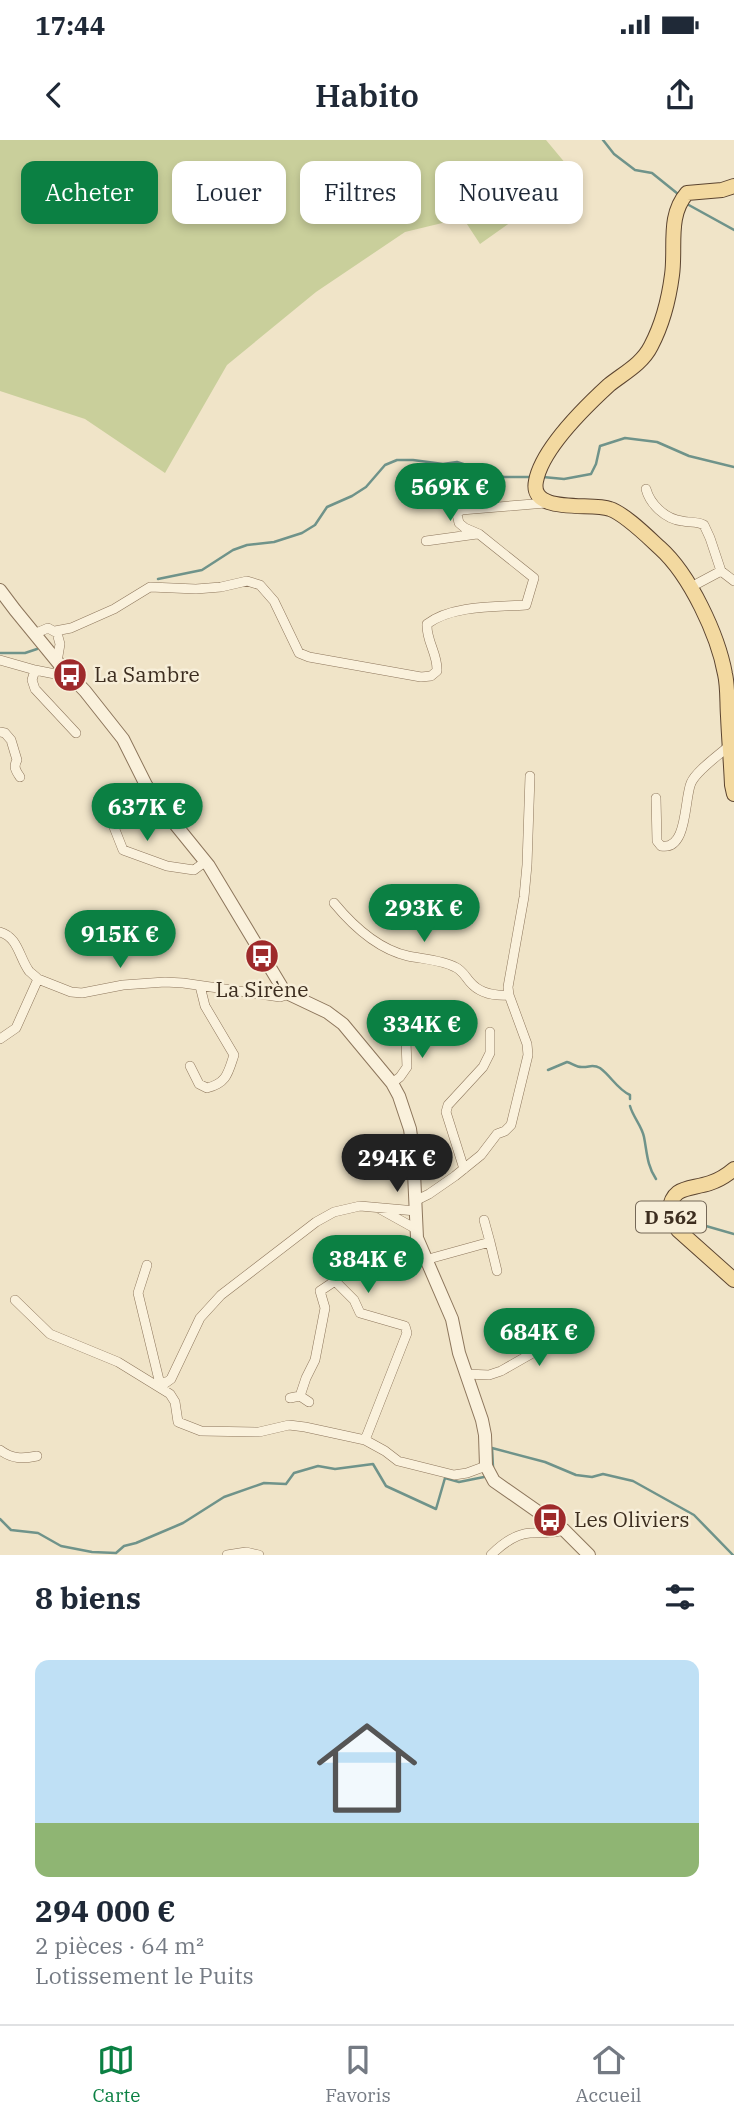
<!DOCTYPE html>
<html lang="fr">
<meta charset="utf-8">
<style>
body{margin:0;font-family:"IBM Plex Serif",serif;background:#f2f2f3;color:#1f2937;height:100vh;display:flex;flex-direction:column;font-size:26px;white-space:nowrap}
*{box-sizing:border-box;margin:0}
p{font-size:23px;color:#747a83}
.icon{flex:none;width:38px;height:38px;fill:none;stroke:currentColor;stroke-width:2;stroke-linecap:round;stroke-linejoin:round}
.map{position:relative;height:1415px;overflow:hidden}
.drawer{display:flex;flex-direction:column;background:#fff;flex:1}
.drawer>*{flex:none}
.banner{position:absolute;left:21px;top:21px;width:693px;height:63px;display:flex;gap:14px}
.price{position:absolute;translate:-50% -60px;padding:0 16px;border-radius:24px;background:#0b8043;color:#fff;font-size:23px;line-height:46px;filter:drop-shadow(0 2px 4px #0008)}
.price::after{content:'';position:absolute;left:50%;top:42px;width:21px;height:16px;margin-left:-10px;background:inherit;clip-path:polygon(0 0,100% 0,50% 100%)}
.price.selected{background:#222;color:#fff}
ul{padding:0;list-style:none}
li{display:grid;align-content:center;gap:14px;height:371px;padding:0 35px}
li span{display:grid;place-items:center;height:217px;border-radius:14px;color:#555}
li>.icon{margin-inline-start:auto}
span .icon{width:126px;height:126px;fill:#fffc;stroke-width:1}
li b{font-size:30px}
h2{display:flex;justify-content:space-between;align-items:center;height:84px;padding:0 35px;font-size:30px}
.chip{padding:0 24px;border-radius:14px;background:#fff;box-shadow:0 4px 10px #0003;font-size:24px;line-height:63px}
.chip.selected{background:#0b8043;color:#fff}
.status{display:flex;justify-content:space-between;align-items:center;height:49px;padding:0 35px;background:#fff;direction:ltr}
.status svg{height:19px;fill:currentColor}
header{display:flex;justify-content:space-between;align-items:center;height:91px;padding:0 35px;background:#fff;font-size:32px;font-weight:600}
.menu{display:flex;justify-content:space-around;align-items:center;height:98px;border-top:2px solid #e0e1e3;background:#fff;font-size:19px;color:#747a83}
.menu a{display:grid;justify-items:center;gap:4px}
.menu .selected{color:#0b8043}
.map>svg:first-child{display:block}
.green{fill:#c9cf9b}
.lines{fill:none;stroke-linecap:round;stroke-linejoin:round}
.stream{stroke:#6f938a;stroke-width:2.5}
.minor-casing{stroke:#8d765c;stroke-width:10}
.tertiary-casing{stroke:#8d765c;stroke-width:14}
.primary-casing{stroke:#5b4430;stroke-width:16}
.minor{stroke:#faf1dc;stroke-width:9}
.tertiary{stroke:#faf1dc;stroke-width:12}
.primary{stroke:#f3d9a0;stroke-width:14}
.labels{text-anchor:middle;stroke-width:5;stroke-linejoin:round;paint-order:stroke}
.shield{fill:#f7eed8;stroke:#756857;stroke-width:2}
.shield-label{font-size:19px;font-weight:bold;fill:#3d2e20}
.poi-label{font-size:21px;fill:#3d2e20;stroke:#f7eed8;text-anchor:start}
</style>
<div class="status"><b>17:44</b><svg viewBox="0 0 49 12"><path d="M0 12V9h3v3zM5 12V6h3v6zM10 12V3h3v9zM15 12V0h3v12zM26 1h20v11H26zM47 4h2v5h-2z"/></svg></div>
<header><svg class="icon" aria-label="back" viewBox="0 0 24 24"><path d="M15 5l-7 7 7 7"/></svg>Habito<svg class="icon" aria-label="share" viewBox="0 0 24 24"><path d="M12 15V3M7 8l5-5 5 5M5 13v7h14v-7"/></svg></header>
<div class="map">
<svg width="734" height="1415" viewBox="0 0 734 1415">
<rect width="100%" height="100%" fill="#f0e4c8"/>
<path class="green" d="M0 0H546L576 36 480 104 463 78 405 92 316 152 227 225 165 333 85 279 0 251Z"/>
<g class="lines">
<path class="stream" d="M603 0 614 14 635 30 652 33 678 54
M687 64 734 90
M543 337 564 339 591 334 596 324 600 306 625 298 657 302 689 316 734 327
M158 439 202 430 233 410 247 405 274 402 302 393 315 385 327 367 352 356 366 347 385 325 397 320H413L443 324 457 322 504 337H529
M0 513H25L37 509
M548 930 567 922C572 923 577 928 583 927 590 927 593 924 600 928 611 936 617 949 630 955V959
M630 966C633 977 642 986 644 997 647 1012 647 1026 656 1039
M699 1084 734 1094
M493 1327 492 1308 545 1322 576 1335 592 1337 603 1334 633 1341 694 1375 733 1415
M0 1379 11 1390 38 1393 61 1406 92 1412 116 1413 124 1406 136 1403 183 1383 224 1357 264 1343 286 1344 294 1333 318 1326 335 1329 373 1324 386 1346 436 1369 445 1338 459 1342 484 1337"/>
<g class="minor-casing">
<path id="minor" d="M646 349C650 364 665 379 682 381 690 383 696 381 704 385L710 398 721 431
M426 401 477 394
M691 447 721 431 734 441
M55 491 71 488 114 469 150 447 196 449 221 447 247 441 260 445 274 461 299 513 309 517 421 537 431 536 437 531C438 514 426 501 427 484 452 465 496 467 526 465L534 438 479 394 465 388 459 383 457 374 461 370 546 363
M34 494 48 488 57 493 60 504 57 522
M0 520 35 530
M67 532 55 534 35 530 32 540 35 549 76 593
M0 592 5 593 11 600 17 620C13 627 16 631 20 637
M656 658 657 701 661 706C688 711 684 659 691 643 696 631 719 615 730 605
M106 667 123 710 167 726 194 730 206 721
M334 763C353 786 377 809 408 816 423 819 442 820 455 827 462 830 465 836 470 842 480 854 494 856 509 855
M0 792C18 797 19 817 29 831 30 832 37 838 38 839
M0 899 16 888 38 839 71 852 82 853 123 845 165 842 183 843 280 857 289 854
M190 926 199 944 207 948C227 943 228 933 234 915L205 866 200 846
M392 943 400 937 407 927 405 874 429 871
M464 1029 446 972 448 965 483 927 490 913V892
M417 1060 429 1054 455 1036 481 1015 497 994 505 991 511 985 528 915 527 904 509 855 508 847 524 757 527 725 530 636
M380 1069 416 1089
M484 1080 490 1102
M425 1120 490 1102 497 1131
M147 1125 138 1153 159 1240 164 1244 171 1239 200 1178 221 1155 316 1082 334 1072 360 1066 416 1071
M15 1160 50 1194 118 1222 170 1254 175 1262 178 1282 201 1291 259 1292 289 1285 305 1287 365 1300 385 1311 398 1321 454 1335 467 1333 486 1326
M466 1234 489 1235 501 1231 566 1194 560 1177
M300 1256 306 1238 315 1220 325 1168 320 1151 335 1141 354 1160 360 1173 405 1186 407 1193 365 1300
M290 1258 300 1256 309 1262
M0 1310C12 1319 22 1319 37 1316
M227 1415 246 1412 259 1415
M491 1415C501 1405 515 1394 530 1393 541 1392 553 1394 564 1390"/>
</g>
<g class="tertiary-casing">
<path id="tertiary" d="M0 450 15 470 60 525 85 551 123 599 146 645 162 668 209 726 283 849 289 854 327 872 343 884 392 943 399 956 410 989 413 1011 417 1098 452 1179 459 1213 482 1280 485 1295 486 1326 494 1341 564 1390 589 1415"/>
</g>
<g class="primary-casing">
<path id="primary" d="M734 46 722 50 687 53C667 76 676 107 672 135 669 158 662 185 651 206 642 224 624 233 609 245 585 267 542 309 536 341 529 375 591 362 610 369 625 374 648 397 660 408 690 435 718 495 725 534 728 547 727 562 728 576 729 599 731 622 732 645L734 654
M734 1029C727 1035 719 1040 710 1043 689 1050 672 1045 669 1072L678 1090 734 1140"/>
</g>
<use href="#minor" class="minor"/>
<use href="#tertiary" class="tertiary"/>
<use href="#primary" class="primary"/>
</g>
<defs>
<g id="bus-disc" transform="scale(1.75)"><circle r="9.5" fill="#9e2a2b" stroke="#f7eed8"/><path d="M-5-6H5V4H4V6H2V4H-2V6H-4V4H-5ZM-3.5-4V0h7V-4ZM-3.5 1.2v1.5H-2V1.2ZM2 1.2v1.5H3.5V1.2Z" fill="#fff"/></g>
</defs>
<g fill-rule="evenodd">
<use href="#bus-disc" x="70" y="535"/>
<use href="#bus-disc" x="262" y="816"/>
<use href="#bus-disc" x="550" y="1380"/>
</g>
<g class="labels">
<rect class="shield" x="636" y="1061.5" width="70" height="31" rx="5"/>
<g class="shield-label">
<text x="671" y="1084">D 562</text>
</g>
<g class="poi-label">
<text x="94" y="542">La Sambre</text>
<text x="262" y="857" text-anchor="middle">La Sirène</text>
<text x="574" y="1387">Les Oliviers</text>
</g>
</g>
</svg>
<b class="price" style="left:450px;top:383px">569K €</b>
<b class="price" style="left:147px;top:703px">637K €</b>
<b class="price" style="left:424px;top:804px">293K €</b>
<b class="price" style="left:120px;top:830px">915K €</b>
<b class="price" style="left:422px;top:920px">334K €</b>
<b class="price selected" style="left:397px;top:1054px">294K €</b>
<b class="price" style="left:368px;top:1155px">384K €</b>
<b class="price" style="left:539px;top:1228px">684K €</b>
<div class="banner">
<a class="chip selected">Acheter</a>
<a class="chip">Louer</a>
<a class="chip">Filtres</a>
<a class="chip">Nouveau</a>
</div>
</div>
<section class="drawer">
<h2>8 biens<svg class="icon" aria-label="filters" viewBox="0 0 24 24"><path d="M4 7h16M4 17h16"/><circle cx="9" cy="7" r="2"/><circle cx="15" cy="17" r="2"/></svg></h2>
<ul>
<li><span style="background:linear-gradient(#bfe0f5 75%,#8fb573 0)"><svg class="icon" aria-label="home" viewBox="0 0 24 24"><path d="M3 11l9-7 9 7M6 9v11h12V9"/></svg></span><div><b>294 000 €</b><p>2 pièces · 64 m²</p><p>Lotissement le Puits</p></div></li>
</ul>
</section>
<nav class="menu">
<a class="selected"><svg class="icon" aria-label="map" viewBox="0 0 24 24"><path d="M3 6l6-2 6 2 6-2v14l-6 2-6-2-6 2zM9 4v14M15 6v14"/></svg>Carte</a>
<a><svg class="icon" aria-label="saved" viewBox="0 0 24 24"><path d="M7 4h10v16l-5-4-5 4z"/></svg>Favoris</a>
<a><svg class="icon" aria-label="home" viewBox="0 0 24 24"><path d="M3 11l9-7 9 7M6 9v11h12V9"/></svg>Accueil</a>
</nav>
